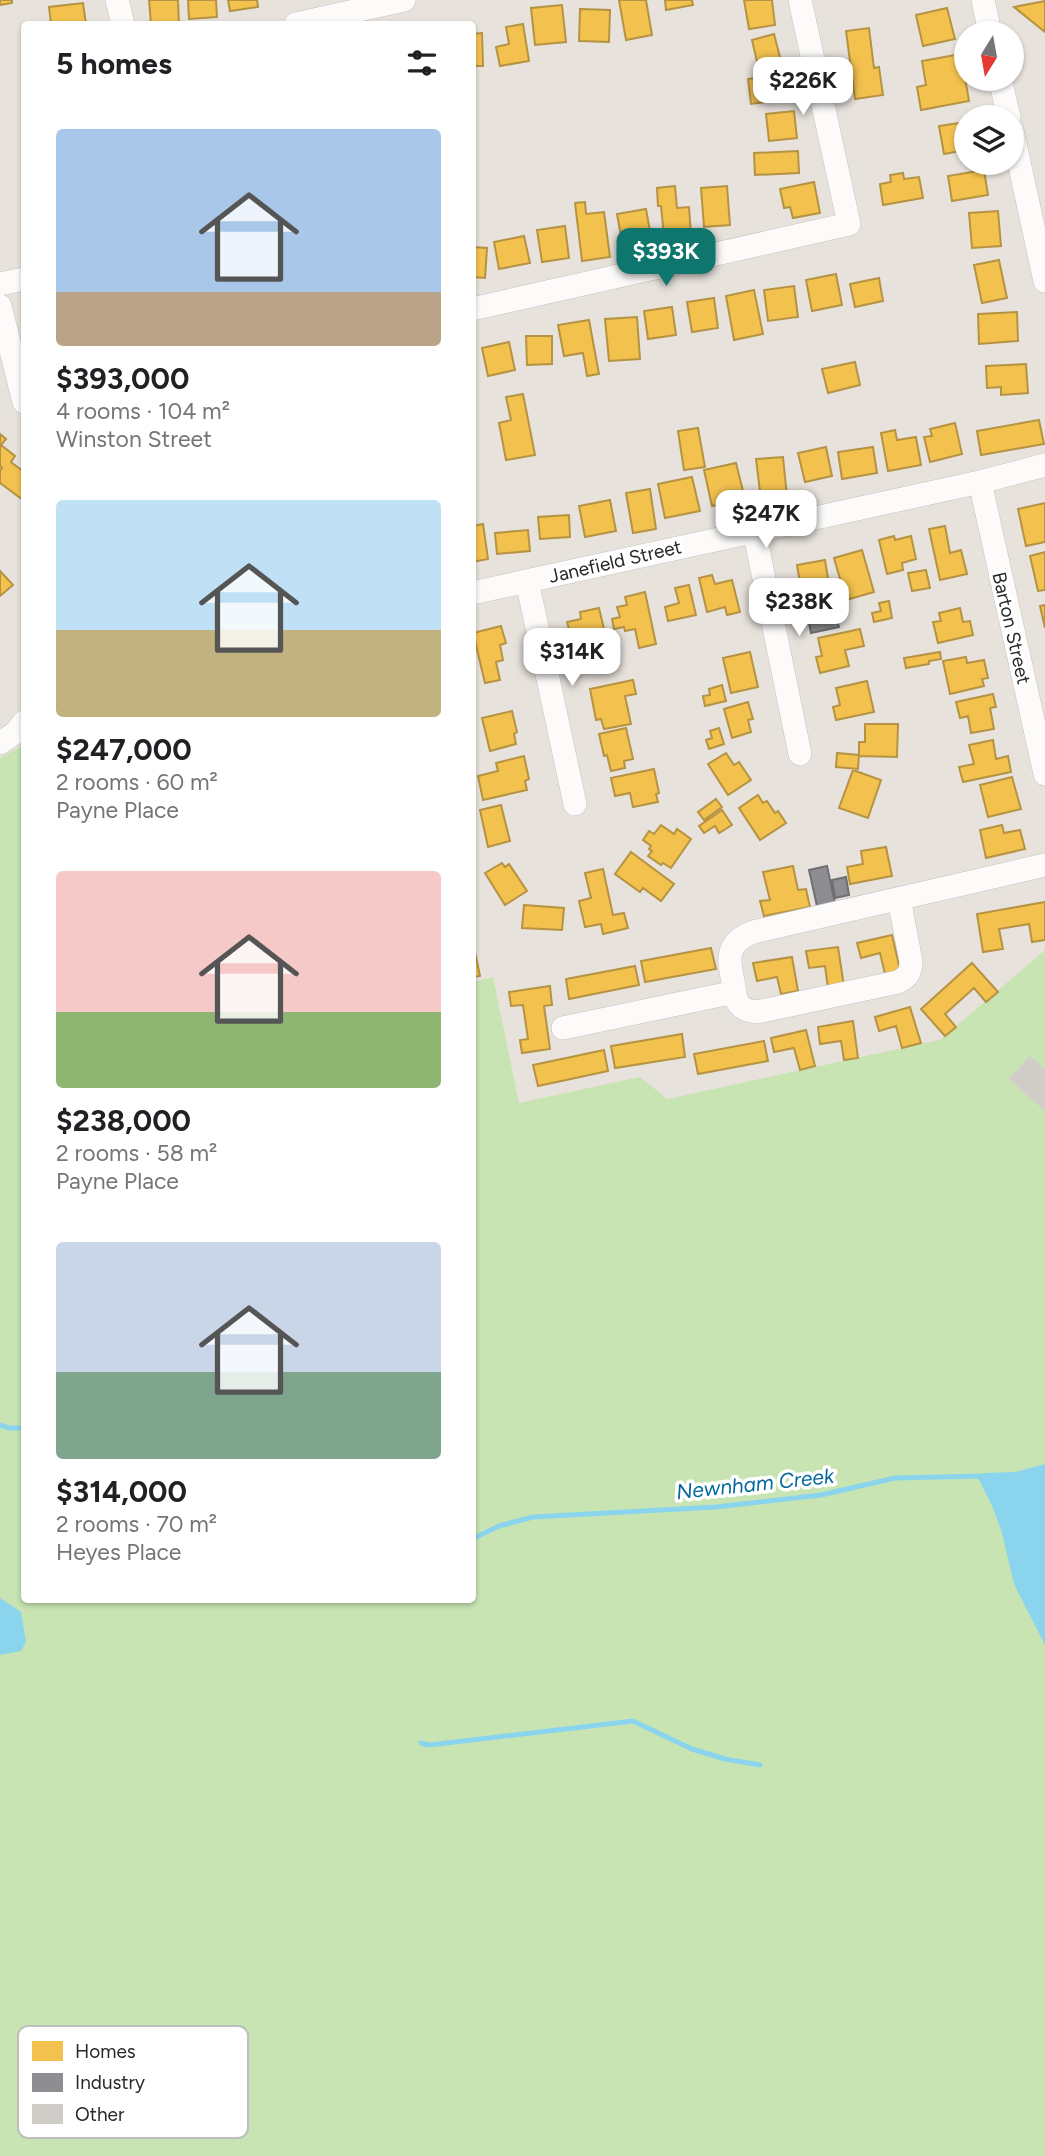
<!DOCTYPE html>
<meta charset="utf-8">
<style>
body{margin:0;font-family:Figtree,sans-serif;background:#f6f6f6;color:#202124;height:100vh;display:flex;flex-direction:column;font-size:26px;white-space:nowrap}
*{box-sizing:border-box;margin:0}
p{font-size:23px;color:#757577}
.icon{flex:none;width:38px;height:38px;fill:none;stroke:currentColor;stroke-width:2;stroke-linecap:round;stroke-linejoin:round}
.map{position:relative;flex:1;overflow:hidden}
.details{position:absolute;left:21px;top:21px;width:455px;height:1582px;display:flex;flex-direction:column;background:#fff;border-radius:7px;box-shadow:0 2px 5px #0004}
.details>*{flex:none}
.needle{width:46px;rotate:191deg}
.controls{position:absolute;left:954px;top:21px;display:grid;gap:14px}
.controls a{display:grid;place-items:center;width:70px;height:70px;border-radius:50%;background:#fff;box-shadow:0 2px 5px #0004;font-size:35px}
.price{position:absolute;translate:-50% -60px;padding:0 16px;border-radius:14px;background:#fff;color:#222;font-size:23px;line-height:46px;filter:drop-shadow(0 2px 4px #0008)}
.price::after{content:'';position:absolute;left:50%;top:42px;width:21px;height:16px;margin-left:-10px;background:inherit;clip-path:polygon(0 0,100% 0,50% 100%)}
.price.selected{background:#0f766e;color:#fff}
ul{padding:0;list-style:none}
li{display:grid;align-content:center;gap:14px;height:371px;padding:0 35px}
li span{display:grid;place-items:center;height:217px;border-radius:7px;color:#555}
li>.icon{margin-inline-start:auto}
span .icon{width:126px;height:126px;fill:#fffc;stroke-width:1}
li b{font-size:30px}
h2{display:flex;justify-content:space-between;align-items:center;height:84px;padding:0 35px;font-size:30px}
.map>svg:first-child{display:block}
.green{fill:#c8e4b2}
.water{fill:#8bd4ee}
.homes{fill:#f2c14e;stroke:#b59343;stroke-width:2}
.industry{fill:#8d8d92;stroke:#6f6f72;stroke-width:2}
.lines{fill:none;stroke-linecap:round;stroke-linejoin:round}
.stream{stroke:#8bd4ee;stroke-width:5}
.building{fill:#d0ccc8;stroke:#d2cec9;stroke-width:2}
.minor-casing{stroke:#c4c2c2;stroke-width:24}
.minor{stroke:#fcfbfa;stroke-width:23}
.labels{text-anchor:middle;stroke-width:7;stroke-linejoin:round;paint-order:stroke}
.street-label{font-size:19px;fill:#282828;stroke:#fff}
.water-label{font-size:21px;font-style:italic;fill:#05699f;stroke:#fff}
.key{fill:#fff;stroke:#bebebe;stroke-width:2}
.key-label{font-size:19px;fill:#282828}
</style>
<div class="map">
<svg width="1045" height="2156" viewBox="0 0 1045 2156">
<rect width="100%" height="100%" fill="#e8e2dc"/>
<path class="green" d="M24 745V1600H472L473 982 493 977 519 1103 640 1077 667 1099 940 1040 1045 950V2156H0V758Z"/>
<path class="water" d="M1045 1464V1645L1014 1584 1002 1533 993 1508 977 1476 986 1473 1015 1472Z
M0 1598 21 1612 26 1642 21 1651 0 1655Z"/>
<path class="homes" d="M0 0H12V3L0 5Z
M149 0H178L179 24H151Z
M188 0H216L217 17 189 19Z
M228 0H257L258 7 230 11Z
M619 0H646L652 35 626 40Z
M665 0H692L693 5 666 10Z
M744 0H772L775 25 749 29Z
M1045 1V32L1014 7Z
M83 3 86 24H51L49 7Z
M562 5 566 42 535 45 531 8Z
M947 8 955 39 923 46 916 15Z
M580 9 610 10 609 42 579 41Z
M523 24 529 61 500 66 496 47 509 44 506 27Z
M869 28 874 68 879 67 883 95 855 99 846 31Z
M482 33 483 66H472V34Z
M774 34 781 61 758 66 752 40Z
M961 54 969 101 921 110 917 87 926 85 922 61Z
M785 73 789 99 751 104 748 79Z
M794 111 797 138 769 141 766 114Z
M966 122V150L944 154 939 126Z
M798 151 799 173 755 175 754 153Z
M984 170 988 195 952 201 948 176Z
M903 173 904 179 919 177 923 198 883 205 880 184 891 182 890 175Z
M814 182 820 213 793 218 790 207 784 208 780 189Z
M675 186 677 208 689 207 691 234 664 236 661 206H658L657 188Z
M727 186 730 225 704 227 701 188Z
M585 202 586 214 604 212 610 257 582 261 575 203Z
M646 209 652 242 623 247 617 214Z
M998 211 1001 246 972 248 969 213Z
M565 226 569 258 542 262 537 230Z
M524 236 530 263 499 269 494 242Z
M472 247 487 248 485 278 472 277Z
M999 260 1007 298 982 303 974 265Z
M836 274 842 305 812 311 806 280Z
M879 278 883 301 855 307 850 284Z
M794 286 798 317 768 321 764 290Z
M754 290 763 334 734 340 726 296Z
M714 298 718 328 692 332 687 302Z
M672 307 676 335 648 339 644 311Z
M1017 312 1018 341 979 344 978 314Z
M637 317 640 359 609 361 605 319Z
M589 320 599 374 587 376 583 353 564 356 558 325Z
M526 336H552V364L527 365Z
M509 342 515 370 488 376 482 348Z
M855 362 860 385 828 393 822 369Z
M1026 364 1028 393 1001 395V387L987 388 986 366Z
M523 394 535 455 506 460 499 423 511 420 506 397Z
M1039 420 1044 444 981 455 977 431Z
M955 423 962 454 930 462 924 437 932 436 930 429Z
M698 428 705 467 684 470 678 431Z
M895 430 897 440 916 437 921 465 888 471 881 433Z
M0 434 6 439 1 445 15 456 11 462 24 472V498L23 500 0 483V471L2 468 0 466Z
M826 447 832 476 805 482 798 453Z
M873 447 877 473 842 479 838 452Z
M783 457 787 497 761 500 756 459Z
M736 463 745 499 712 506 704 470Z
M692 477 700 511 665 518 658 484Z
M650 489 656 529 633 533 626 493Z
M610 500 616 531 585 537 579 506Z
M1045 503V542L1026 546 1018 509Z
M569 515 570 537 540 539 538 517Z
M483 524 488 559 472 562V526Z
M945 526 950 553 961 550 967 574 940 580 929 529Z
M528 530 530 551 497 554 495 533Z
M894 536 895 540 911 536 916 559 902 563 903 570 887 574 879 540Z
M862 550 874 592 846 600 834 558Z
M1045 552V590L1038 591 1030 556Z
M825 560 832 603 804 607 797 565Z
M926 570 930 588 912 591 908 573Z
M0 571 13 585 0 596Z
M712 575 715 584 732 580 740 612 727 615 725 607 707 612 699 578Z
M689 585 696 615 668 621 665 607 679 603 675 588Z
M645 592 656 644 639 648 635 629 625 631 624 627 614 629 612 619 620 617 617 607 627 605 625 597Z
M889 601 892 618 874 622 872 613 881 611 879 603Z
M1045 605V628L1040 606Z
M599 608 609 650 584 655 582 647 574 649 567 622 581 619 580 612Z
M960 608 963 622 970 621 973 635 938 643 933 622 941 621 939 613Z
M501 626 506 643 500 645 503 660 496 662 500 680 485 683 473 633Z
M860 629 864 646 845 650 849 666 820 673 816 657 822 656 818 638Z
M750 652 758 687 731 693 723 658Z
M940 652 941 659 929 661V664L906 668 904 658Z
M966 657 967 663 984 660 988 678 982 679 984 686 950 694 943 661Z
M633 680 636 694 625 696 631 724 604 729 601 719 596 720 590 689Z
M867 681 874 712 836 720 833 707 840 705 836 688Z
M722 685 726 701 705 706 703 696 710 695 709 689Z
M993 694 996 707 990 708 994 729 971 733 968 716 960 718 956 702Z
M748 702 753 719 748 720 751 732 732 738 724 709Z
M512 711 517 732 514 734 516 744 490 751 482 718Z
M865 724H898L897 757 859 756V742H865Z
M626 728 633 759 624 761 625 768 611 771 607 755 604 756 599 734Z
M719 728 724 744 709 749 706 740 712 738 710 731Z
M993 740 996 759 1008 756 1011 772 963 782 959 767 974 764 969 745Z
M726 753 734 765 739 762 751 780 728 795 708 764Z
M837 753 859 755 858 769 836 767Z
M524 756 529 779 525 781 527 790 483 800 478 776 498 771 496 763Z
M654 769 659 793 656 794 658 802 633 807 630 793 615 796 611 778Z
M853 770 881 780 868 818 839 808Z
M1012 777 1021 809 988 817 980 785Z
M758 795 763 803 767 801 775 813 778 811 786 823 760 840 739 808Z
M716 799 722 807 704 820 698 812Z
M501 805 510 841 488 847 480 810Z
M722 810 732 825 719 833 715 826 704 833 699 826Z
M661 825 674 834 677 829 691 839 671 868 663 863 661 865 648 856 652 851 649 849 651 846 643 840 649 831 654 834Z
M1002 825 1004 833 1020 830 1025 849 986 858 980 830Z
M886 847 892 876 850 884 847 867 863 864 861 851Z
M631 852 674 884 661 901 643 888 640 892 615 874Z
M502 863 505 867 509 864 527 891 505 905 485 873Z
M793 866 798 890 806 889 810 907 764 916 760 901 770 900 763 872Z
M603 869 613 915 624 913 628 928 603 934 601 924 585 927 579 901 591 898 585 873Z
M1045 902V940L1032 942 1029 924 999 929 1003 949 983 952 977 914Z
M524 905 564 908 562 930 522 928Z
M892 935 901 974 886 978 880 953 861 958 857 943Z
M472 938 480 976 472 977Z
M838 947 844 986 828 988 825 966 809 968 806 951Z
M711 948 716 969 645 982 641 961Z
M792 957 798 991 781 994 777 977 757 981 753 963Z
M972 963 998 992 986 1002 974 988 945 1014 956 1027 945 1036 921 1009Z
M635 966 639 985 569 999 566 979Z
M550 986 552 1005 544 1006 550 1049 522 1053 520 1040 528 1039 523 1005 511 1006 509 992Z
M910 1007 921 1043 902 1048 896 1026 879 1031 875 1017Z
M853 1021 858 1058 844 1060 841 1041 820 1044 818 1027Z
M806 1030 815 1066 800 1070 794 1048 774 1052 771 1038Z
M682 1034 685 1057 615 1068 611 1046Z
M764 1041 768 1061 698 1074 694 1054Z
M604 1050 608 1071 538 1086 533 1065Z"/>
<path class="industry" d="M836 617 839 627 811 633 809 623Z
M827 866 835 903 817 906 809 870Z
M846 877 849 895 835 898 832 880Z"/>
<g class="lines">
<path class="stream" d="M0 1425 9 1428H24
M472 1539 499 1526 533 1517 716 1507 821 1495 895 1478 983 1476
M421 1743 429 1745 633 1721 692 1749 725 1759 760 1765"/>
</g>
<path class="building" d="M1030 1057 1045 1070V1110L1010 1079Z"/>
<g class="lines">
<g class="minor-casing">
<path id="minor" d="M117 0 123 24
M983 0 990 33
M296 24 404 0
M1000 79 1009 117
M1012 130 1045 281
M0 284 24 279
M0 306 24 402
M472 309 849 224 800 0
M980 482 1045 774
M754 530 800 754
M527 581 575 804
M472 593 980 482 1045 465
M0 743 15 733 24 722
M735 992C736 1006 743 1010 757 1012L898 982C908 977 911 972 911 961L899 899
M563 1028 735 992C730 964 721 945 753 932L1045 865"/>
</g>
<use href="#minor" class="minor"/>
</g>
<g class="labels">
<g class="street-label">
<text transform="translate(615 561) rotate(-13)" y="7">Janefield Street</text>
<text transform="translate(1012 628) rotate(77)" y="7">Barton Street</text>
</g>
<g class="water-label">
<text transform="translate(755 1484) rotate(-6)" y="7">Newnham Creek</text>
</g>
</g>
<rect x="18" y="2026" width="230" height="112" rx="10" class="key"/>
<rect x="32" y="2041" width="31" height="20" fill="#f2c14e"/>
<rect x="32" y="2073" width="31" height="19" fill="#8d8d92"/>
<rect x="32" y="2104" width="31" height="20" fill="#d0ccc8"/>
<g class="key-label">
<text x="75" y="2058">Homes</text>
<text x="75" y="2089">Industry</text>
<text x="75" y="2121">Other</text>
</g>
</svg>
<div class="controls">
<a><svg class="needle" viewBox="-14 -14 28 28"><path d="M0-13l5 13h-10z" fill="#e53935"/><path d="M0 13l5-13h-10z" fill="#757577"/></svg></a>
<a><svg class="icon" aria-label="layers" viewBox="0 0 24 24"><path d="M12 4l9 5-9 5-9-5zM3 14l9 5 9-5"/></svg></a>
</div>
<b class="price" style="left:803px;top:117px">$226K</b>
<b class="price selected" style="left:666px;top:288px">$393K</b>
<b class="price" style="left:766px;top:550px">$247K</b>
<b class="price" style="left:799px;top:638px">$238K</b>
<b class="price" style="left:572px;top:688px">$314K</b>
<section class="details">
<h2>5 homes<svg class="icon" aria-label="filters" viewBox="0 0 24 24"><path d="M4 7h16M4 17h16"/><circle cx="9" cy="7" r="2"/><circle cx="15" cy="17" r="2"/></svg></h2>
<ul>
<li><span style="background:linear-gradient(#a9c7e8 75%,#b9a48a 0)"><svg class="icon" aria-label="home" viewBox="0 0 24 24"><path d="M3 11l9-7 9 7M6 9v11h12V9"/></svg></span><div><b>$393,000</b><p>4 rooms · 104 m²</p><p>Winston Street</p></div></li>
<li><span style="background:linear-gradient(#bfe0f5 60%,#c2b280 0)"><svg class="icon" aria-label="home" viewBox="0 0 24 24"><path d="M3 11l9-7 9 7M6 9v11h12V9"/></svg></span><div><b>$247,000</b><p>2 rooms · 60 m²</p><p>Payne Place</p></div></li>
<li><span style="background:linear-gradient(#f6c9c9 65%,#8fb573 0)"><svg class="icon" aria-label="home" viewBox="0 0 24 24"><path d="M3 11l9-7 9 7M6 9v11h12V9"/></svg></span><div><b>$238,000</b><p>2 rooms · 58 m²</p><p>Payne Place</p></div></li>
<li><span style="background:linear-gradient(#c9d6e8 60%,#7fa58c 0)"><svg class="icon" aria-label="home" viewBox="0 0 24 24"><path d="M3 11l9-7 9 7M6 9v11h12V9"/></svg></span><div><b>$314,000</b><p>2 rooms · 70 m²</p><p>Heyes Place</p></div></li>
</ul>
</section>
</div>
